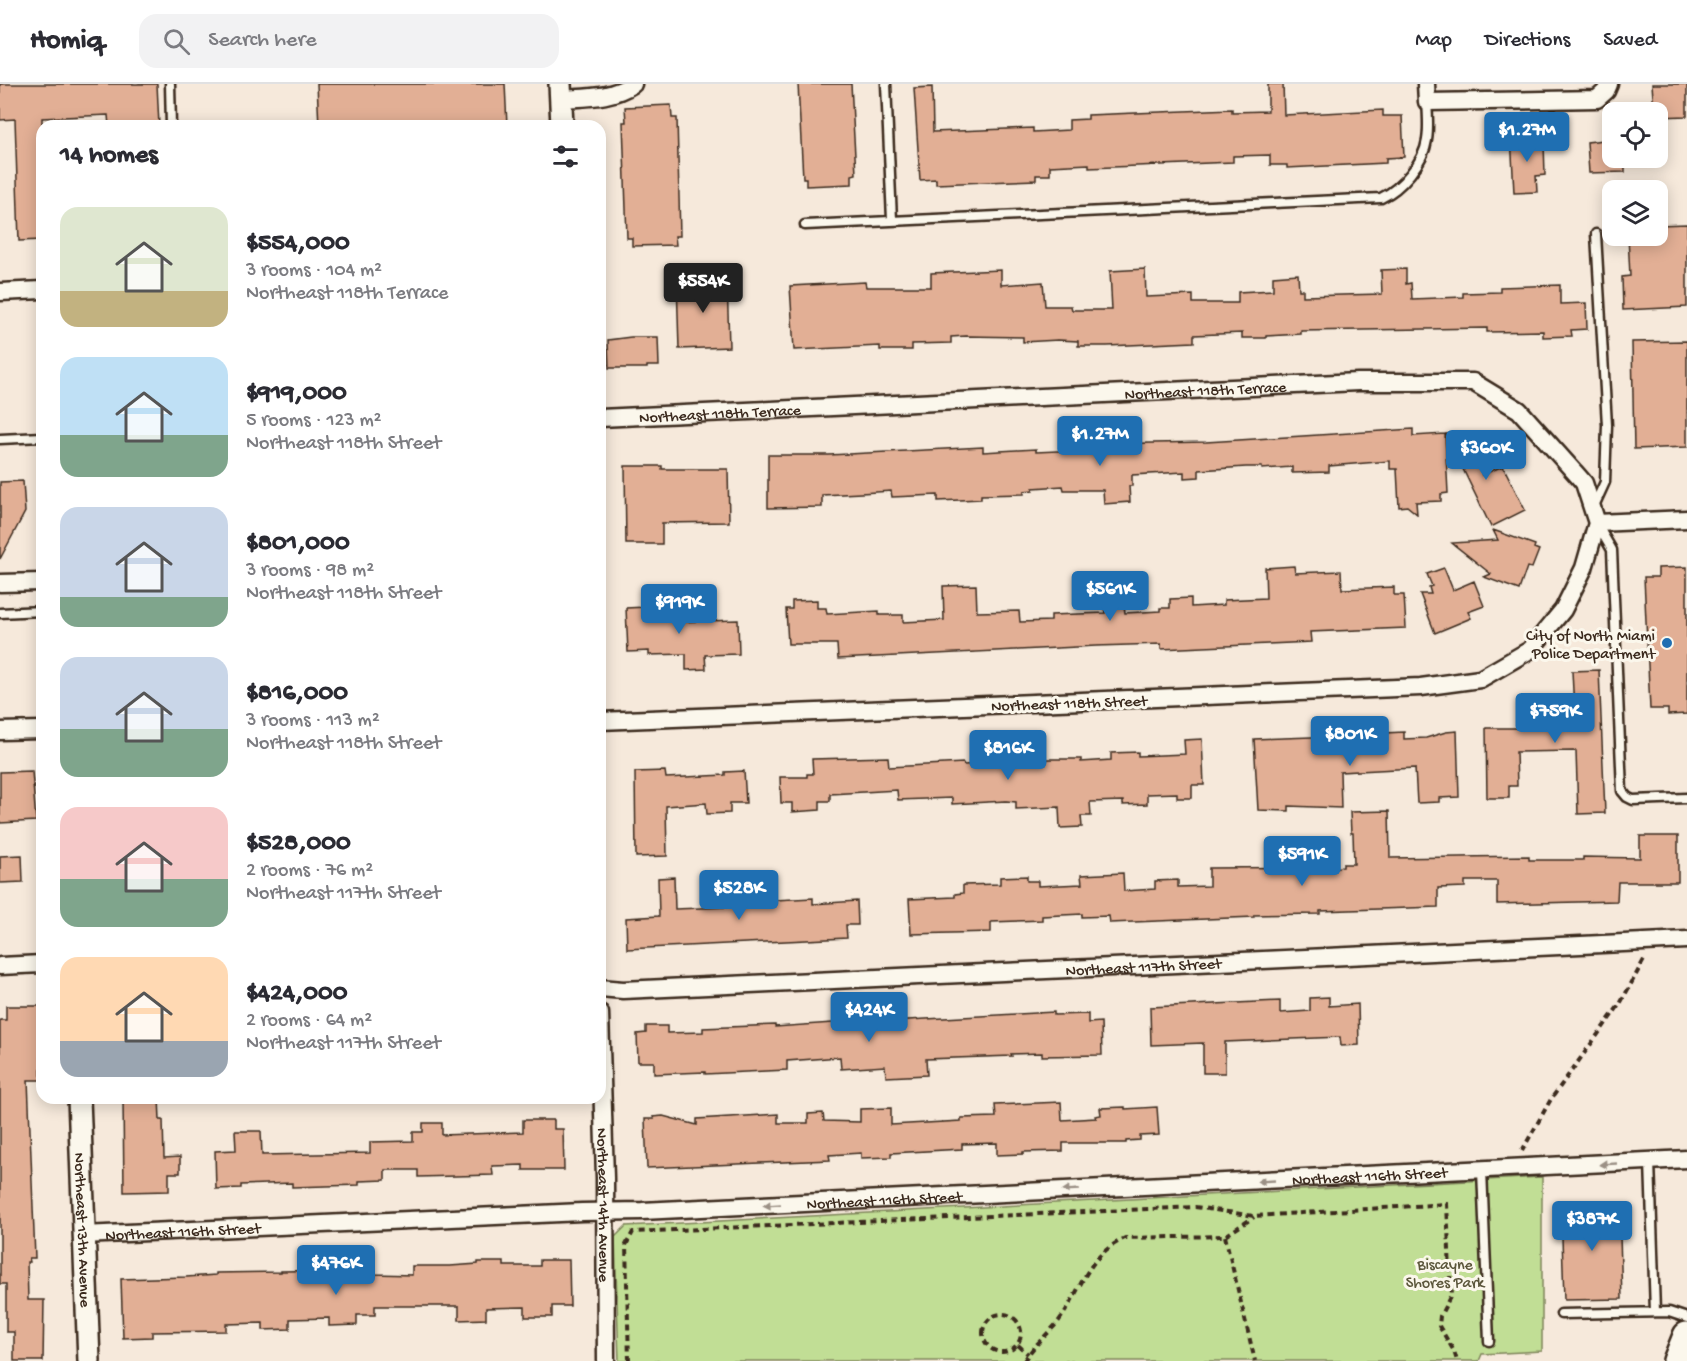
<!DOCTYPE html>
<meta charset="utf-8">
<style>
body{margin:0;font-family:"Gochi Hand",sans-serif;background:#f2f2f3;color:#2b2b33;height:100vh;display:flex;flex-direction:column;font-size:22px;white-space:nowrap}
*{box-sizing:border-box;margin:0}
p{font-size:20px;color:#7c7c81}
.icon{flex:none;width:33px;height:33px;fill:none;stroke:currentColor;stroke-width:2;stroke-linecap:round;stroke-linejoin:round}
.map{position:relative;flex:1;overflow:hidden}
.side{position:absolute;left:36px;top:36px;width:570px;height:984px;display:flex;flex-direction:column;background:#fff;border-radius:18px;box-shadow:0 3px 15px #0003}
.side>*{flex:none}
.buttons{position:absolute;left:1602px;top:18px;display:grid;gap:12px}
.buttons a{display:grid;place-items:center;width:66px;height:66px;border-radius:12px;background:#fff;box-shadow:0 3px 15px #0003;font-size:30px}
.price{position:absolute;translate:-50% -51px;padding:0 14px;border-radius:6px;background:#1f6fb2;color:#fff;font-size:20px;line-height:39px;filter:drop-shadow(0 2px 3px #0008)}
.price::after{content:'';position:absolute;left:50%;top:36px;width:18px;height:14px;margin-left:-9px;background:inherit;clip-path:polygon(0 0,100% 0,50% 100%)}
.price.selected{background:#222;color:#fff}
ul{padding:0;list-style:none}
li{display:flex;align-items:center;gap:18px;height:150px;padding:0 24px}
li span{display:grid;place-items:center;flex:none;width:168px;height:120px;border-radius:18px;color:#555}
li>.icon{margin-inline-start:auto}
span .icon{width:72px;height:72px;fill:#fffc;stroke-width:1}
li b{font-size:26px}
h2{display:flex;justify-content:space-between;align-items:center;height:72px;padding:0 24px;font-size:26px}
header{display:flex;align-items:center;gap:36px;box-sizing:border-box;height:84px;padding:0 30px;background:#fff;border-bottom:2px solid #e1e1e2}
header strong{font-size:28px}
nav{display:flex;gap:33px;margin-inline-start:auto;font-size:21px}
.search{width:420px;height:54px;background:#f2f2f3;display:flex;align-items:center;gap:15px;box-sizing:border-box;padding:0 21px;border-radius:18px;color:#7c7c81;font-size:22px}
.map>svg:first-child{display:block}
.green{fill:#c1de95;stroke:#7e845a;stroke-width:1.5}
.building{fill:#e2af95;stroke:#3b2a1e;stroke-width:1.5}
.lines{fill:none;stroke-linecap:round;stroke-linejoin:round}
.service-casing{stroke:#3b2a1e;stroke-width:13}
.minor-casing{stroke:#3b2a1e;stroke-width:21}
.tertiary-casing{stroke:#3b2a1e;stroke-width:26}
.primary-casing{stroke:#3b2a1e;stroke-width:32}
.path{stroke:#3b2a1e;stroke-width:4;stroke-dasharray:6 4.5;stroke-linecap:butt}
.service{stroke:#fbf7ec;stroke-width:8}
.minor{stroke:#fbf7ec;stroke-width:16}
.tertiary{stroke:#fbf7ec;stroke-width:21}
.primary{stroke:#fbf7ec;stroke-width:27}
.oneway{fill:#9b9085}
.poi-dot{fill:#1f6fb2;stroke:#fbf7ec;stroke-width:2}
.labels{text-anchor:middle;stroke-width:6;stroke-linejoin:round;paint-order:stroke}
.street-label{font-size:16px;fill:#3b2a1e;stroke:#fbf7ec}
.poi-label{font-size:16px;fill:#3b2a1e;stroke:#fbf7ec;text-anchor:end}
.park-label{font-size:16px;fill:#5c573c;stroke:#fbf7ec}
</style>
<header>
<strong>Homiq</strong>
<div class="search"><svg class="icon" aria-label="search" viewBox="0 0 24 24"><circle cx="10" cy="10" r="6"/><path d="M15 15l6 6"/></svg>Search here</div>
<nav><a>Map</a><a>Directions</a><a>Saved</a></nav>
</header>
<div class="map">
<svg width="1687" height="1277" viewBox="0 0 1687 1277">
<rect width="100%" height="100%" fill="#f6e9db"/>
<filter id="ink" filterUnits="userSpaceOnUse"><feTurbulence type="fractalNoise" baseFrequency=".0167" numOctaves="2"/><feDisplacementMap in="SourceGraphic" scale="12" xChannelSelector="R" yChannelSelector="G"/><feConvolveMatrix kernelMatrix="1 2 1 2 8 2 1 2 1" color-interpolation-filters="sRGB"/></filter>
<g filter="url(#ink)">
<path class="green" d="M1542 1093V1267L1482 1270 1479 1277H619L615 1153 626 1142Z"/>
<path class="building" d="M0 0H157L159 42H109L108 31 42 34V156L19 157 15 35 0 36Z
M317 0H505L507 42H319Z
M798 0H851L856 90 852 91V100L806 102V94H803Z
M1268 0H1283L1284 31 1383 26V32H1402L1404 73 1386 74V79L1287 84V81H1270V71L1233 72V78L1089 84V80L1050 82V91H1036V96L936 100V95L920 96 914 4 932 3 933 48 1033 44V48L1069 46V36L1088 35V31L1232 25V28L1268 27Z
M1652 0H1687V32L1658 33V28H1654Z
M671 21 672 34H677L680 152H675L676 161 632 162V154H627L623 38H626L625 23Z
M1534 50 1535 59H1544L1545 91 1536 92 1537 108 1514 109 1511 51Z
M1612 55V74H1625V88L1589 89 1587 58Z
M1687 140V223L1623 226 1622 193 1630 192 1628 152H1658V141Z
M1145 185 1146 213 1193 211V219H1238V208L1273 206V192L1298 190 1299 206H1303V212L1382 210 1381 186 1406 185V200L1411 199 1412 215 1463 213V209L1500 208V203L1560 201V220L1586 219 1587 245 1571 246 1572 252 1543 253V247L1487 248V244L1301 247V250L1266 252V254H1242V249L1194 251V258L1107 262H1078V257L1058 256 1023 258V253L966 252 951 253V259L912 260V266H880V262L794 266 790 202 865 198 866 203H931V189L1001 186V201L1043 198 1045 222H1071L1072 226H1112L1110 187Z
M727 195 729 263 679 265 677 196Z
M631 253H658L659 282H647V284H609L608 256Z
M1687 257V363L1634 365 1632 258Z
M1413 345V352L1445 350 1448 409 1441 410V417L1416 418 1417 430 1407 422 1399 423 1397 385H1390V377L1329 382V388L1292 389V383L1262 385V383H1246L1199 386V393L1184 394V388L1132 391V402H1129L1130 418 1104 420 1103 406H1064L1063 402 1033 404V406L1024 407V410L981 411V415L938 417V411L892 413 891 407 861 409 822 411V423L768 424V371H829L983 363V368L1036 365V368L1101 365V360L1206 358Z
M1469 349 1470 355H1481L1482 391 1503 382 1525 426 1491 443 1446 350Z
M625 382H662V385H728L729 438 662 439V460H626Z
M23 397 25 428 0 475V398Z
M1493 446 1535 461 1534 464 1539 466 1532 484 1527 483 1519 506 1484 493 1491 490 1452 459 1498 456Z
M1294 482 1295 489 1341 487 1342 505 1394 503V511H1404L1406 544 1310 548 1311 558 1161 565V560L1096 562 838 575 837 560H788L786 525H792V517L817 516V524H826L827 530 879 527V531H903V538L944 536 943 502 976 501 977 528 1019 527 1020 538 1051 537V531L1105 529 1104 523 1124 522 1125 529 1160 527V524H1170V515L1191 514V523L1224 521V516L1266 514 1265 484Z
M1687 483V630L1668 631V625H1650L1644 493H1658V484Z
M1444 484 1453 506 1474 497 1484 522 1468 528 1471 534 1435 549 1420 510H1431L1429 503 1432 502 1427 490Z
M672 517 673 538 738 536 739 570 705 571 706 585 686 586V570L649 571V567L628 568 626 524 646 523V519Z
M1599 586 1605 729 1578 730 1576 667 1516 668 1517 702H1509V714H1487L1486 644H1523V627L1574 626 1572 587Z
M1457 647 1459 713 1439 714V718L1417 719 1415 684 1340 688 1341 724 1289 722V727L1258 726 1254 655 1339 652V654L1384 652V649L1404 648V655L1426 654 1446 648Z
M1202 655 1204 701H1192V714H1177V709L1147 710V720L1123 721V717L1090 718 1091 732H1081L1082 743 1060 744 1059 723 1016 725V718L1006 717 952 720V714L898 716 897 706 830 710V717H820V726L792 728V719H781L780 693H807V690H813L812 675 888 673 889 683 963 679 964 681 1048 675H1081V678L1111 676V669L1138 668V672L1185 670 1184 656Z
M32 687 36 737 0 739V688Z
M665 687 666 694 725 691V688L744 687 746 719H730V729L707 730 706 719 666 722 667 772 636 773 635 688Z
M1389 727 1390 774 1529 772V776H1583V773L1640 774V752H1678V798H1618L1617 817 1497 820V797H1465V803L1438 804V823L1320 827V830L1254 831V833L1110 839 1109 832 1082 833V830L1042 832V836L991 838V848L911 850 909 815 955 813V810L963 809V801L1000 800V793L1027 792V797H1038V802L1082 800 1081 791 1123 789 1124 807 1155 805V797L1178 796V803L1209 802V784L1343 783V780H1354L1353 749H1351L1350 728Z
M22 771 23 798 0 799V772Z
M674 793 675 825 727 823V804L753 803 754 817 813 814V820L857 817 858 841H846L847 854 627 865 626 834 659 832 658 794Z
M1329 913V922L1358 920 1359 961 1341 962 1340 953 1225 958V989H1203V959L1151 961 1150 923 1280 917V929L1310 927V914Z
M6 922H40L41 996H28L35 1174H29L30 1178H27L28 1216H44L43 1277H14V1248H6V1200H0V936H6Z
M1054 928V931L1088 930V939L1101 938 1102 971 1042 972V969L1011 970 1012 972 926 975 927 991 886 993 885 982 841 985 840 973 787 977V986L705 990V988L654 990V978H638L637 950 646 949V942H667V949L703 948V944L775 941V943L862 937 872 938Z
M123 1014H159L160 1036H163L164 1074 180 1073V1089H169V1107L124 1108Z
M1061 1018 1062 1036 1096 1034 1095 1032 1101 1031 1100 1024 1125 1023V1025L1157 1023 1159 1051 1140 1052V1056L1126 1057V1059H1063V1067L1023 1068V1070L997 1071V1059L962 1060V1065L891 1069V1073L861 1074V1069L829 1071 830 1076 647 1084 645 1035H654L653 1033 663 1032 697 1041V1035L778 1030V1039H808V1030L823 1029 824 1037 860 1038V1025L891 1024V1041L961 1037V1034L996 1033 995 1021Z
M523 1036H554V1045H563L564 1086H523V1081L492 1082 493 1091 418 1093V1086H385V1096L359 1097V1101L292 1103V1099L241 1101V1104L216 1105 215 1067 236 1066 235 1047H261L262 1071 370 1069V1058L413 1057V1048H423V1039H442V1051L523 1048Z
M1619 1120 1622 1215 1564 1216 1561 1121Z
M540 1176H569L570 1222H552V1233H525V1223L486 1224V1235L459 1236V1222H375V1231H357V1241L329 1242V1234L290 1235V1245L263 1246V1239L226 1240V1247L152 1248V1253L123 1254 121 1195 186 1193 216 1191V1189L281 1188V1187L346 1186V1184H375V1190L412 1191V1182H450L478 1180V1178H504V1182H540Z"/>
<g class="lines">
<g class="service-casing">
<path id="service" d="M170 0 171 42
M886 0 892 136
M805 141 1381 114C1401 105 1424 78 1427 56 1429 44 1428 31 1427 18
M0 355 42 353
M1594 422 1605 398 1607 341 1596 150
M1598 442 1612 466 1622 707 1627 713 1633 716 1687 714
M0 529 42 527
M1650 1077 1655 1228
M1482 1086 1489 1257
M1561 1230 1669 1228 1687 1234"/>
</g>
<g class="minor-casing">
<g id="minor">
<path d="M1426 0 1427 18 1597 15 1606 7 1609 0"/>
<path d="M560 15C587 13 610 15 633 0"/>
<path d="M0 208 42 206"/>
<path id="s1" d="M600 334 1358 298H1473L1519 326 1578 392 1584 399 1597 439 1584 484 1563 526 1530 566 1480 595 1421 603 600 637"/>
<path d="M1597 439 1687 435"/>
<path d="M0 499 42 498"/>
<path d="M0 647 42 646"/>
<path d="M0 882 42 880"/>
<path id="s2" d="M600 904 623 906 1687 856"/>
<path id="s3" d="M600 929 605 1094 606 1277"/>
<path id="s4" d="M83 1151 582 1128 642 1127 1687 1075"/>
</g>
</g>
<g class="tertiary-casing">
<g id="tertiary">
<path d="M560 0 562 42"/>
<path id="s5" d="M79 1014 89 1277"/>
</g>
</g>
<g class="primary-casing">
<path id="primary" d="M1677 1277 1687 1252"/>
</g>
<path class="path" d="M1522 1067 1551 1015 1620 920 1645 874
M1225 1152 1255 1277
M983 1249a19 19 0 1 1 38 0a19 19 0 1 1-38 0Z
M1018 1261 1028 1270
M629 1277 626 1161 633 1148 1195 1123 1254 1132 1447 1120 1451 1211 1440 1232 1439 1242 1454 1267 1457 1277
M1024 1277C1033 1262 1047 1251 1058 1238 1083 1205 1084 1174 1125 1154L1225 1152 1254 1133"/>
<use href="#service" class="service"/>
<use href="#minor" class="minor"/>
<use href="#tertiary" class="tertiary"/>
<use href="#primary" class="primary"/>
</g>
<defs><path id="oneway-solid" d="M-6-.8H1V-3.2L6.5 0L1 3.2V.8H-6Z" transform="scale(1.5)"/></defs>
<g class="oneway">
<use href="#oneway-solid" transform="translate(1608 1080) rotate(177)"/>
<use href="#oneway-solid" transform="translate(1266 1097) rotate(177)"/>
<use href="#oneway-solid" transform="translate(1071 1106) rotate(177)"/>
<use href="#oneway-solid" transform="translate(772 1121) rotate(177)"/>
</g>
</g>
<circle class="poi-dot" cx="1667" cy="559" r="6"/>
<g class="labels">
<g class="street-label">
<text dy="6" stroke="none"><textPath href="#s1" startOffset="606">Northeast 118th Terrace</textPath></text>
<text dy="6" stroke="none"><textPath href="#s1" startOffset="120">Northeast 118th Terrace</textPath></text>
<text transform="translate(1069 618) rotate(-2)" y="6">Northeast 118th Street</text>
<text dy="6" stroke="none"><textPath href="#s2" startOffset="544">Northeast 117th Street</textPath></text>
<text dy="6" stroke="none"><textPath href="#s4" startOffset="1288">Northeast 116th Street</textPath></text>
<text dy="6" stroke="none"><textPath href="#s4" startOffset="802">Northeast 116th Street</textPath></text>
<text dy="6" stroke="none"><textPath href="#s3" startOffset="192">Northeast 14th Avenue</textPath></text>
<text dy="6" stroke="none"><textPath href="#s5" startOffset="132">Northeast 13th Avenue</textPath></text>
<text dy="6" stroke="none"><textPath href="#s4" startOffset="100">Northeast 116th Street</textPath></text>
</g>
<g class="poi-label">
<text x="1655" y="556">City of North Miami<tspan x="1655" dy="18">Police Department</tspan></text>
</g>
<g class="park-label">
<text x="1445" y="1185">Biscayne<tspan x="1445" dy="18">Shores Park</tspan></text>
</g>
</g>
</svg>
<div class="buttons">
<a><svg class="icon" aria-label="locate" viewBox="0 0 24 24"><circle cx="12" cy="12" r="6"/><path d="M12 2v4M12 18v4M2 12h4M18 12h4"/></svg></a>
<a><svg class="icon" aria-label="layers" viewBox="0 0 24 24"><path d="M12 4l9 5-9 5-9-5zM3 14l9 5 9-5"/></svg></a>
</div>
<b class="price" style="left:1527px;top:79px">$1.27M</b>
<b class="price selected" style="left:703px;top:230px">$554K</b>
<b class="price" style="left:1100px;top:383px">$1.27M</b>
<b class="price" style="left:1486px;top:397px">$360K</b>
<b class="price" style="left:1110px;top:538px">$561K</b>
<b class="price" style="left:679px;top:551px">$919K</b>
<b class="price" style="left:1555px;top:660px">$759K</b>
<b class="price" style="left:1350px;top:683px">$801K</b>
<b class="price" style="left:1008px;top:697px">$816K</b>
<b class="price" style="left:1302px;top:803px">$591K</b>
<b class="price" style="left:739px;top:837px">$528K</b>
<b class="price" style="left:869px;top:959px">$424K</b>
<b class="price" style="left:1592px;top:1168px">$387K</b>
<b class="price" style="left:336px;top:1212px">$476K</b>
<section class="side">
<h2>14 homes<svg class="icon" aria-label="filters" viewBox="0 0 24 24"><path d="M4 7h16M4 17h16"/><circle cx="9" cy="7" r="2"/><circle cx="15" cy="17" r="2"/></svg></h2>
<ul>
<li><span style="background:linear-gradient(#dfe7d0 70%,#c2b280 0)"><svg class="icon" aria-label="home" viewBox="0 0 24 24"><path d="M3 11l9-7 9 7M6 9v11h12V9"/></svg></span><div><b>$554,000</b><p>3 rooms · 104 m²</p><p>Northeast 118th Terrace</p></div></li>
<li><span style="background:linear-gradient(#bfe0f5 65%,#7fa58c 0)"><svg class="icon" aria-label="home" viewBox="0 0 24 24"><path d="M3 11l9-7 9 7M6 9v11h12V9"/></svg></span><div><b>$919,000</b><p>5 rooms · 123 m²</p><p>Northeast 118th Street</p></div></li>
<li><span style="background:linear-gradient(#c9d6e8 75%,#7fa58c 0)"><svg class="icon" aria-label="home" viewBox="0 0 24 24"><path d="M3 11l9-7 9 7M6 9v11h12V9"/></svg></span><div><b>$801,000</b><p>3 rooms · 98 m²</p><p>Northeast 118th Street</p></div></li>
<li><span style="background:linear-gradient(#c9d6e8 60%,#7fa58c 0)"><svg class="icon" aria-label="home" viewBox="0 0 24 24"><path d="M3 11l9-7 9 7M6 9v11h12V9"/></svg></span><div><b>$816,000</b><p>3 rooms · 113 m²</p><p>Northeast 118th Street</p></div></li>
<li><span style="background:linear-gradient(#f6c9c9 60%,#7fa58c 0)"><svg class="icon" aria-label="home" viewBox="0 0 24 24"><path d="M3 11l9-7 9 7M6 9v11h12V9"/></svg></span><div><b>$528,000</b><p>2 rooms · 76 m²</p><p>Northeast 117th Street</p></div></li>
<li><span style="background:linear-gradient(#ffd9b3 70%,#9aa5b1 0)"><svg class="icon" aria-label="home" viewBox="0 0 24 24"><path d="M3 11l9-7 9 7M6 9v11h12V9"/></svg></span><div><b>$424,000</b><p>2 rooms · 64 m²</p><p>Northeast 117th Street</p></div></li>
</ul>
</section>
</div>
